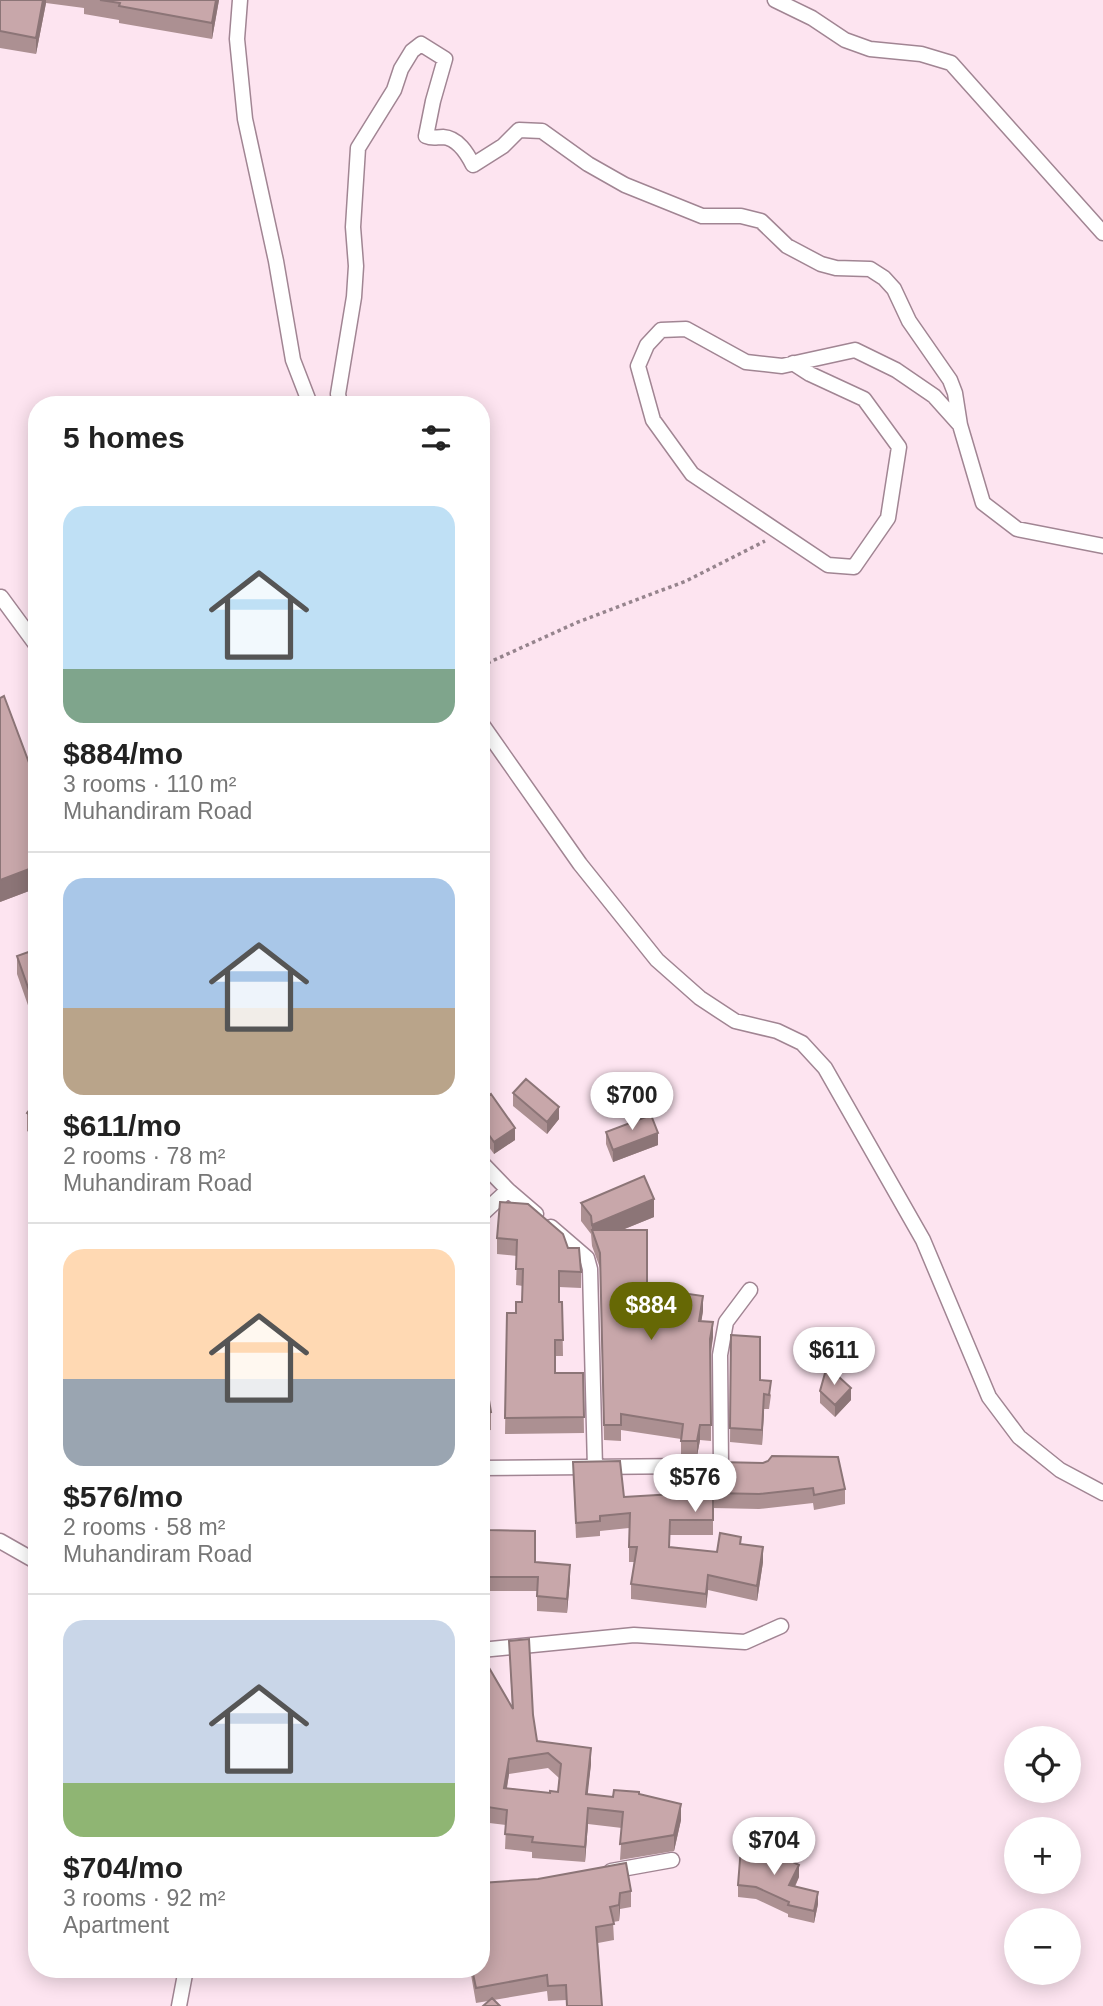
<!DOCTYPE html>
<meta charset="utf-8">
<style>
body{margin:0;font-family:Helvetica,sans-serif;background:#f6f6f6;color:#222;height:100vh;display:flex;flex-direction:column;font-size:26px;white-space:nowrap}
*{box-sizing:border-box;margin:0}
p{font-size:23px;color:#767676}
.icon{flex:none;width:38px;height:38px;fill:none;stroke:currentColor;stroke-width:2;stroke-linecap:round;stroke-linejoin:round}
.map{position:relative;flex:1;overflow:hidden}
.panel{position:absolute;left:28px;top:396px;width:462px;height:1582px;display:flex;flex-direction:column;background:#fff;border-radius:28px;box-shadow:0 4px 18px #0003}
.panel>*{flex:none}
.fabs{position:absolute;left:1004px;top:1726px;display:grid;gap:14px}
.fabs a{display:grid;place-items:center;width:77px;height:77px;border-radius:50%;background:#fff;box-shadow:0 4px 18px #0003;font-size:35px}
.price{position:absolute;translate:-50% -60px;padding:0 16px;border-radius:24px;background:#fff;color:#222;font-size:23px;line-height:46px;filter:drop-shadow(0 2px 4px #0008)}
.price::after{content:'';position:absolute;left:50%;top:42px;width:21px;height:16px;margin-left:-10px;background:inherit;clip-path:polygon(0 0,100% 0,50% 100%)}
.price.selected{background:#666805;color:#fff}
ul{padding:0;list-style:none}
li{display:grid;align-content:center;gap:14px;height:371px;padding:0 35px}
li+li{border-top:2px solid #e0e0e0}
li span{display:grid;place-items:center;height:217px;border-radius:21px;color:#555}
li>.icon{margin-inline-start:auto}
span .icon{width:126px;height:126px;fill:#fffc;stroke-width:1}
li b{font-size:30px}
h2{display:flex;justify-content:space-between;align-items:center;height:84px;padding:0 35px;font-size:30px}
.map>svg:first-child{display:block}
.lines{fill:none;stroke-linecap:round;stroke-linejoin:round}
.minor-casing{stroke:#a18593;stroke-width:17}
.path{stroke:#96848d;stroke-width:3.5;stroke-dasharray:3.5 3.5;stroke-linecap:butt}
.minor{stroke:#fff;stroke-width:14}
.wall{fill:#ac9092;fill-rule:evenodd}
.shaded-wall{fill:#8c7577}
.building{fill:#c8a7aa;stroke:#8c7577;stroke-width:2;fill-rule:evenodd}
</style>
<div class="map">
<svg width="1103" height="2006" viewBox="0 0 1103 2006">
<rect width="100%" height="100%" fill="#fde4f0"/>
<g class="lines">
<g class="minor-casing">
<path id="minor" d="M240 0 237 39 245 119 276 261 293 360 310 404
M775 0 812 18 845 40 870 49 921 54 951 63 1103 233
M793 363 810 374 864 399 899 447 888 518 854 567 828 565 692 474 653 420 638 366 647 345 661 330 686 329 746 362 782 366 855 350 896 370 934 396 960 425 983 503 1017 529 1103 546
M340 404 338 394 354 297 356 266 353 227 358 148 394 90 401 69 412 51 421 44 445 59 433 101 426 136C433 139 436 137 443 137 458 138 467 153 473 165L503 146 519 130 542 131 588 164 625 185 702 216H741L761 221 787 246 821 264 836 268 870 269 884 278 894 289 909 321 950 380 955 393 960 425
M1 597 37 646
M481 723 580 864 657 960 700 998 735 1021 777 1031 802 1043 825 1068 923 1240 989 1397 1019 1437 1060 1470 1103 1493
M481 1162 508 1190 536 1214
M481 1215 508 1190
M551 1227 587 1258 590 1269 595 1468
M721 1467 720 1355 726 1322 750 1290
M481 1468 692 1466
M0 1541 37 1562
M481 1650 634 1635 745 1642 781 1626
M611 1871 672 1860
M179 2006 186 1969"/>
</g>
<path class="path" d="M481 666 578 622 686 581 765 541"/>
<use href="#minor" class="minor"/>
</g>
<path class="wall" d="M0 0H219L212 39 119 23V20L84 14V8L46 3 36 54 0 48Z
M37 784V915L29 891 0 902Z
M37 949V1031L17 974V956Z
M513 1093 559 1119 547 1134 513 1106Z
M37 1100V1138L27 1131V1113Z
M481 1101 515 1140 494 1154 481 1136Z
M606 1132 658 1145 613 1162 606 1144Z
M500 1202 568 1248 581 1272V1288L559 1287V1302H562L563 1356H555V1373H583L584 1433 505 1434 507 1313H516L522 1302 523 1286 516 1285 517 1256 497 1254V1238Z
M581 1203 654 1217 622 1230 647 1288 703 1311 701 1321 713 1337 711 1354V1441L700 1440 697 1456 681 1457V1439L621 1430V1441L604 1440 600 1268 592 1246 591 1234 581 1221Z
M731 1335 771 1395 769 1409H764L762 1445 730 1442Z
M481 1352 491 1412V1430L481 1431Z
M820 1391 851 1400 835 1417 820 1403Z
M674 1461 845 1489V1504L814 1510 813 1503 759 1509 713 1508V1535H670L669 1547 717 1552 741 1544 763 1562 757 1601 708 1590 706 1608 631 1599V1584L634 1562H629V1528L600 1531V1536L576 1538 573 1462 624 1497 674 1494Z
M481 1463 488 1530 535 1562 570 1579 567 1613 537 1611V1591H489V1594H481Z
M509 1641 533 1715 537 1741 591 1764 587 1794 613 1797 639 1795 681 1820 674 1851 620 1860 622 1828 588 1824 585 1862 532 1858V1852L505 1849 506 1825 481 1822V1654L512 1707ZM548 1768 559 1778 558 1792 550 1793 507 1788 509 1774Z
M799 1877 795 1887 818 1904 814 1923 788 1917V1914L756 1899 738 1897V1885Z
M481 1883 631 1891V1907L620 1909 619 1921 613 1922 614 1940 598 1943 602 2006H566V2000L548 2001 547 1991 476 2003 470 1969H481Z"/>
<path class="shaded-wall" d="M43 0H46V3L36 54V38Z
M216 0H219L212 39V23Z
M29 869V891L0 902V880Z
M559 1107V1119L547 1134V1122Z
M515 1128V1140L494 1154V1142Z
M658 1133V1145L613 1162V1150Z
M654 1199V1217L595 1241 592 1230V1243V1225Z
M703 1296V1311L699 1337V1321Z
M713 1322V1337L710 1355V1339Z
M851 1388V1400L835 1417V1405Z
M764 1394V1409L762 1445V1430Z
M700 1425V1440L697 1456V1441Z
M763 1547V1562L757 1601V1586Z
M570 1565V1579L567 1613V1599Z
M708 1575V1590L706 1608V1594Z
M591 1748V1764L586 1810V1794Z
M509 1759V1774L504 1804V1788Z
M681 1804V1820L674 1851V1835Z
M588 1808V1824L585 1862V1847Z
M799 1865V1877L789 1898V1885Z
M818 1892V1904L814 1923V1911Z
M620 1893V1909L619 1921V1905Z"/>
<path class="building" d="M0 0H43L36 38 0 31Z
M100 0H216L212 23 119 6 120 3Z
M4 696 37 784V893L29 869 0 880V698Z
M37 949V1013L17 956Z
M526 1079 559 1107 547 1122 513 1093Z
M491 1094 515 1128 494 1142 481 1124V1101Z
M37 1100V1120L27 1113Z
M651 1115 658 1133 613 1150 606 1132Z
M644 1176 654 1199 592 1225 591 1216 581 1203Z
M500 1202 528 1204 563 1234 568 1248H579L581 1272 559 1271V1302H562L563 1340H555V1373H583L584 1417 505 1418 507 1313H516V1302H522L523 1269H516L517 1240 497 1238Z
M592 1230H647V1288L703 1296 699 1321 713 1322 710 1339 711 1425H700L697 1441H681L683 1424 621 1414V1425H604L600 1253Z
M731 1335 760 1337V1380L771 1381 769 1395 764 1394 762 1430 730 1428Z
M481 1352 491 1412 481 1413Z
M827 1366 851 1388 835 1405 820 1391Z
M772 1456 838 1457 845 1489 814 1495 813 1488 759 1494 713 1493V1520H670L669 1547 717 1552 720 1533 741 1537 740 1544 763 1547 757 1586 708 1575 706 1594 631 1584 637 1547H629L630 1513 600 1516V1521L576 1523 573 1462 620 1461 624 1497 674 1494V1461L763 1463 768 1461Z
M481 1463H488V1530L535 1531V1562L570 1565 567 1599 537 1596 538 1577H489V1580H481Z
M529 1639 533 1715 537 1741 591 1748 586 1794 613 1797 614 1790 639 1792V1794L681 1804 674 1835 620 1844 623 1812 588 1808 585 1847 532 1842 533 1837 505 1834 507 1810 481 1806V1654L513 1709 509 1641ZM548 1753 561 1764 558 1792 550 1791V1793L504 1788 509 1759Z
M741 1847 765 1848 799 1865 789 1885 818 1892 814 1911 788 1905 789 1902 756 1887 738 1885Z
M626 1863 631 1891 620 1893 619 1905 610 1907 614 1924 596 1927 602 2006H567L566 1985 548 1986 547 1975 476 1988 472 1969H481V1883L538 1879Z
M492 1998 500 2006H483Z"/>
</svg>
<div class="fabs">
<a><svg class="icon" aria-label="locate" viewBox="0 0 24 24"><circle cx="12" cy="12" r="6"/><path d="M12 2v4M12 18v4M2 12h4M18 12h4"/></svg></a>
<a>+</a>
<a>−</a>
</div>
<b class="price" style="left:632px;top:1132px">$700</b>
<b class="price selected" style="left:651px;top:1342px">$884</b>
<b class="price" style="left:834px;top:1387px">$611</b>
<b class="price" style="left:695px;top:1514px">$576</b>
<b class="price" style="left:774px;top:1877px">$704</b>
<section class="panel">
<h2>5 homes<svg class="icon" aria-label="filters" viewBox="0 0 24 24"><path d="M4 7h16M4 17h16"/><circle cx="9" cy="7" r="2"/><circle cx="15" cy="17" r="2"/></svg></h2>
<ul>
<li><span style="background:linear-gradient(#bfe0f5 75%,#7fa58c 0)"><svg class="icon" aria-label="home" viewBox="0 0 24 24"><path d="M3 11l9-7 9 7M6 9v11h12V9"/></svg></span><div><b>$884/mo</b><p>3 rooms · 110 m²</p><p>Muhandiram Road</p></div></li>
<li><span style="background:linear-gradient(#a9c7e8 60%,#b9a48a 0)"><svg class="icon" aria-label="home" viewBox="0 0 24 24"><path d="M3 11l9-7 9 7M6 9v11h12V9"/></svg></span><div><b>$611/mo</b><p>2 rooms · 78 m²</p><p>Muhandiram Road</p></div></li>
<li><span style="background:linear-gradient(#ffd9b3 60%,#9aa5b1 0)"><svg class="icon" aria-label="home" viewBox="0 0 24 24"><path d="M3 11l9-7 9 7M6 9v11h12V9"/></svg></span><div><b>$576/mo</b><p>2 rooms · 58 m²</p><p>Muhandiram Road</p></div></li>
<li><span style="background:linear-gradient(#c9d6e8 75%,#8fb573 0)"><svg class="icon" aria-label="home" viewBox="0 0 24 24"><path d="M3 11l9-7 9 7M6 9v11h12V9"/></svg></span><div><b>$704/mo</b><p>3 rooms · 92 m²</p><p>Apartment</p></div></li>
</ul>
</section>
</div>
